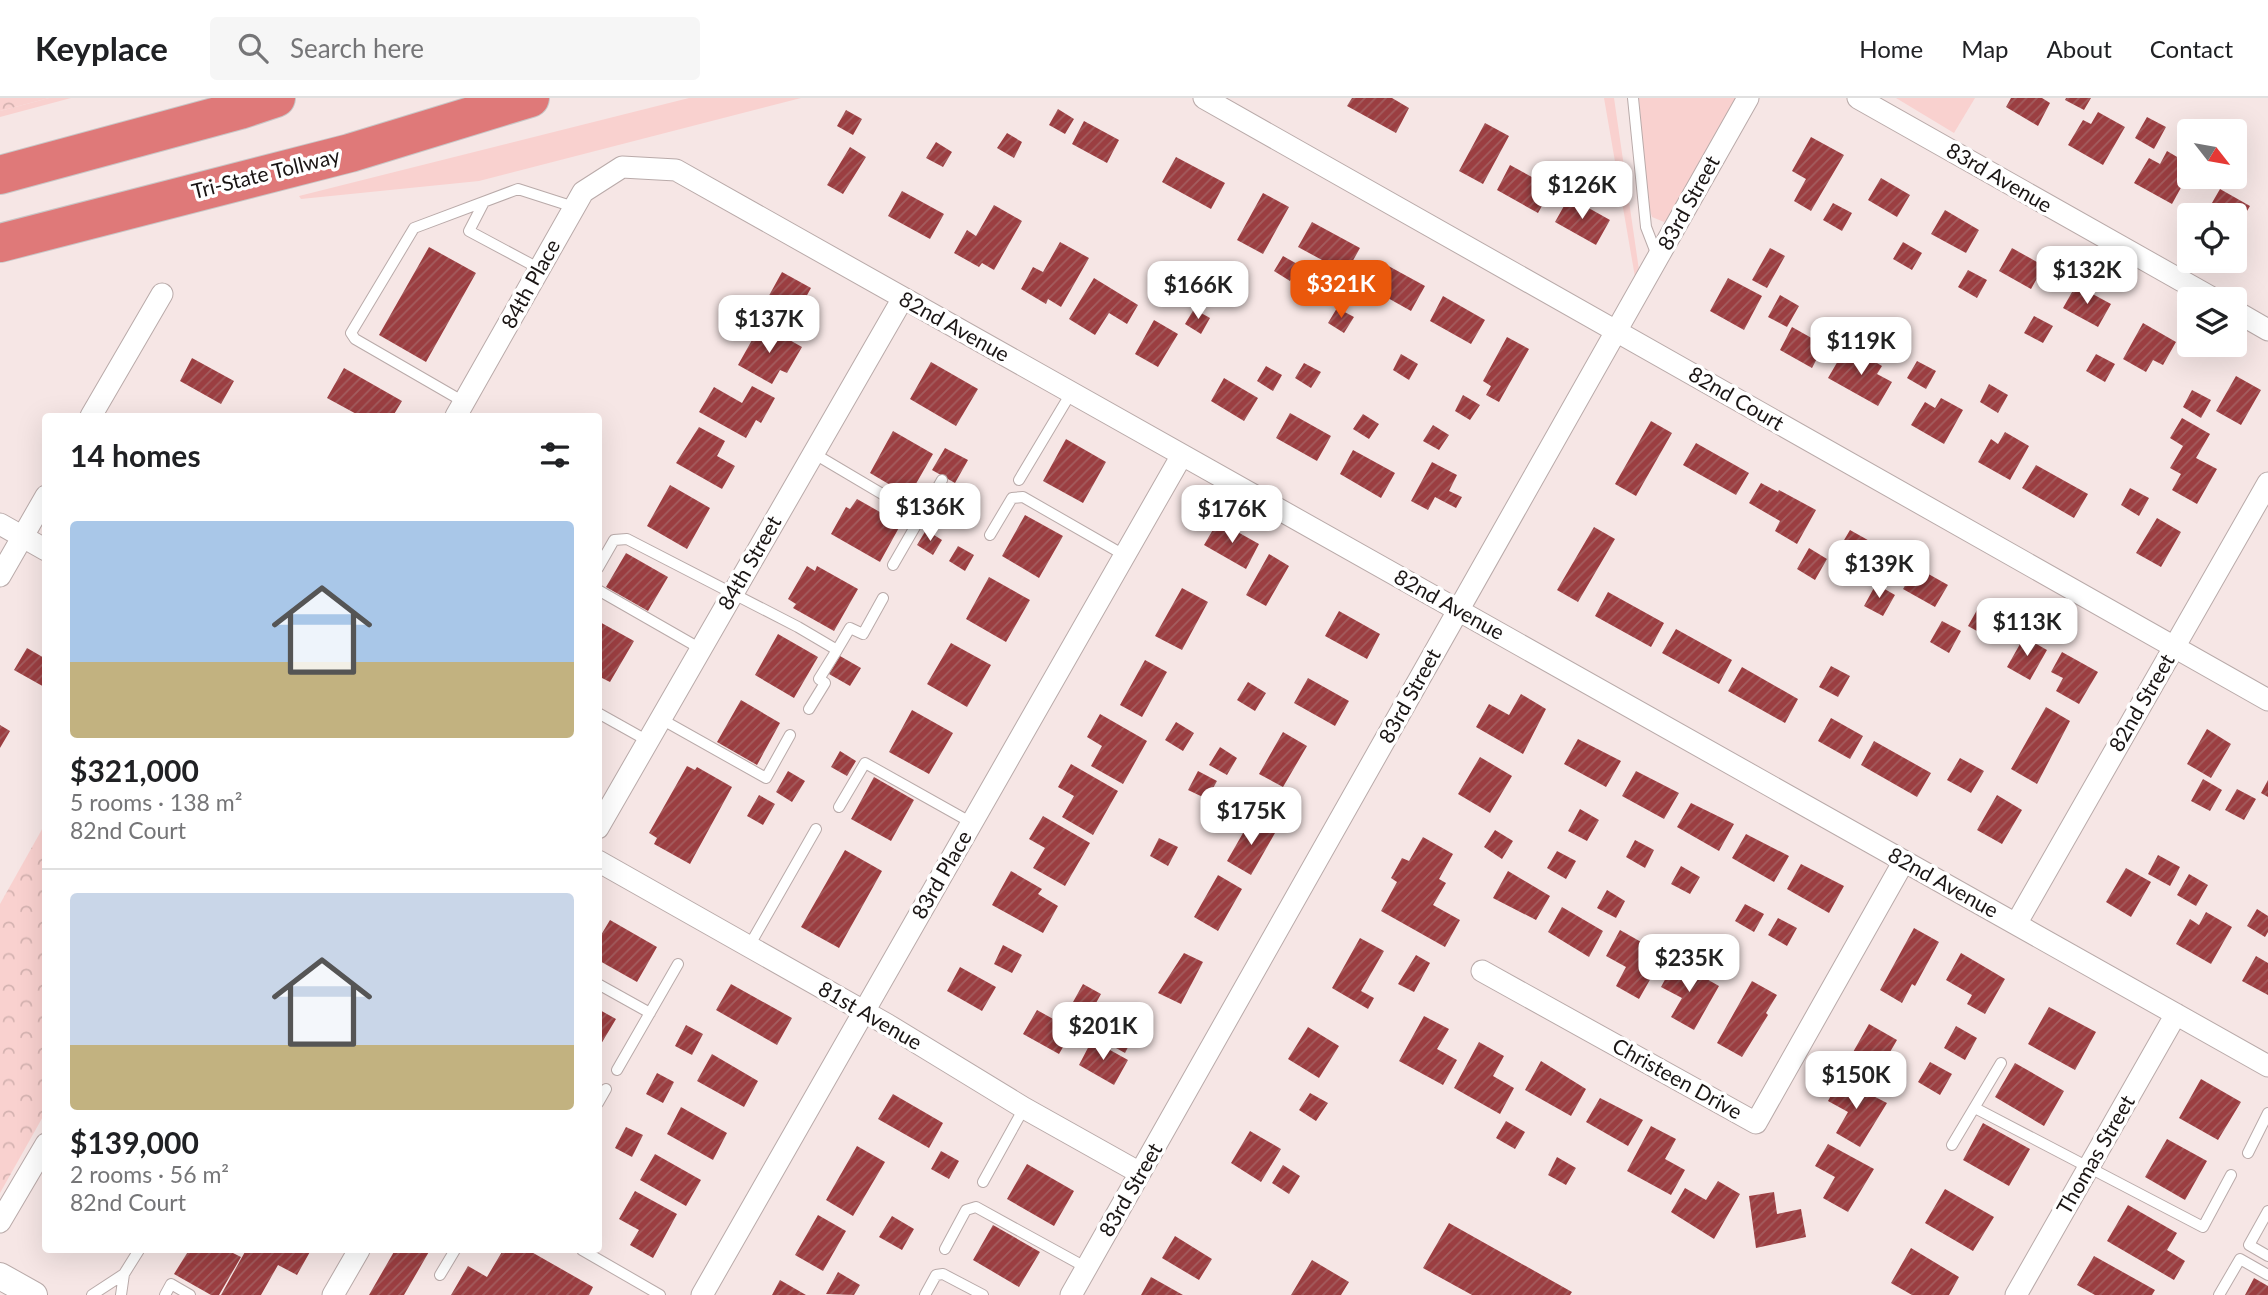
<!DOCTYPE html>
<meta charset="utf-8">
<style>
body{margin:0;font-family:Lato,sans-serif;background:#f6f6f6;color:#202124;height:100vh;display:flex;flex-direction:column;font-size:26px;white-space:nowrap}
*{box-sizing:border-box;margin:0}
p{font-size:23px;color:#757577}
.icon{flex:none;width:38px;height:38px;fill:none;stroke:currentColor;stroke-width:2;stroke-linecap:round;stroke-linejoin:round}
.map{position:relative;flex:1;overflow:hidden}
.drawer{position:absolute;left:42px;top:315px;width:560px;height:840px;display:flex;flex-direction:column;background:#fff;border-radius:7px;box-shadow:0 7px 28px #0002}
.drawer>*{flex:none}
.needle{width:46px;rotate:121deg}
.buttons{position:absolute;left:2177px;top:21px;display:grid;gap:14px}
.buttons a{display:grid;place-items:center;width:70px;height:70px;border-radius:7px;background:#fff;box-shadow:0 7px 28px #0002;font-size:35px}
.price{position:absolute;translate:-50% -60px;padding:0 16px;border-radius:14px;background:#fff;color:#222;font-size:23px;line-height:46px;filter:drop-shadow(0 2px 4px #0008)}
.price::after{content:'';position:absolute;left:50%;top:42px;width:21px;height:16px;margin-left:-10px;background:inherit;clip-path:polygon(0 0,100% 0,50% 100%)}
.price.current{background:#ea580c;color:#fff}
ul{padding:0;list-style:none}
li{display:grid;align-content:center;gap:14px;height:371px;padding:0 28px}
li+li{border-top:2px solid #e0e0e0}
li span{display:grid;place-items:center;height:217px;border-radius:7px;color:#555}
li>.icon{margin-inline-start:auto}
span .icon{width:126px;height:126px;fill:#fffc;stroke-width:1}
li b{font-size:30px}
h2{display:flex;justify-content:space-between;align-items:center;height:84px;padding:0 28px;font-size:30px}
header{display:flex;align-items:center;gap:42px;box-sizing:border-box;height:98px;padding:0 35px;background:#fff;border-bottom:2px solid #e0e0e0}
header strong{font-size:33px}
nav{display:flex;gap:38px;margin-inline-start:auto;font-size:24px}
.search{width:490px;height:63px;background:#f6f6f6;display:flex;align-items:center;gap:18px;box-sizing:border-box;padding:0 24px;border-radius:7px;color:#757577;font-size:26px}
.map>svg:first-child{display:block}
.grass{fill:#f9d1cf}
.forest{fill:url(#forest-crowns)}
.building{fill:url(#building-hatch)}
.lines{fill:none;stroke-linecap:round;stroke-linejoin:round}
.service-casing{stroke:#b9aaa9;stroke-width:12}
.minor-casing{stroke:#b9aaa9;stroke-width:23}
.tertiary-casing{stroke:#b9aaa9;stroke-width:28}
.motorway-casing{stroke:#c8c7c7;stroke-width:40}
.service{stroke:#fff;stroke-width:10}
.minor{stroke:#fff;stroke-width:21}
.tertiary{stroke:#fff;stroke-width:26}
.motorway{stroke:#df7979;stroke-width:38}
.labels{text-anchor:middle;stroke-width:7;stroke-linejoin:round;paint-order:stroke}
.street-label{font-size:21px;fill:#1a1514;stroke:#fff}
</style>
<header>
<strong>Keyplace</strong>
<div class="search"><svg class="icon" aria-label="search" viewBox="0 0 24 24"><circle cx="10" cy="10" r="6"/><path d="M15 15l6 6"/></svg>Search here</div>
<nav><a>Home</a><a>Map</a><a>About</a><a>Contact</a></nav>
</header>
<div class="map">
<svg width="2268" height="1197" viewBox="0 0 2268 1197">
<defs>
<pattern id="forest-crowns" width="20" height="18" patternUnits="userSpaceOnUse" patternTransform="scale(1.75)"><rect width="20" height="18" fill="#f9d1cf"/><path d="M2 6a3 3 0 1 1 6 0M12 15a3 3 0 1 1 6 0" fill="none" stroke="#d5b3b1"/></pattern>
<pattern id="building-hatch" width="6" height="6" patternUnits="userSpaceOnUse" patternTransform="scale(1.75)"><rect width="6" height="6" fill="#9b3e41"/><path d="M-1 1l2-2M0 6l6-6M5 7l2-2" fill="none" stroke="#a35d5f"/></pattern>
</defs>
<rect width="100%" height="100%" fill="#f6e6e5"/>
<path class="grass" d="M49 0H71L0 19V13Z
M689 0H801L479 83 301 101 299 98Z
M1604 0H1614L1639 172 1635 179Z
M1639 0H1739L1671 118 1664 124 1652 119 1648 106Z
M1896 0H1975L1954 35Z"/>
<path class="forest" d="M0 0H49L0 13Z
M45 726V1015L0 1095V806Z"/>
<path class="building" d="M1352 0H1392L1409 10 1396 35 1347 8Z
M2011 0H2042L2050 5 2038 28 2006 9Z
M2066 0H2091L2084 12 2065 2Z
M1058 11 1074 21 1065 36 1049 27Z
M846 12 862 21 853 37 837 28Z
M2098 14 2125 29 2103 67 2068 47 2083 22 2091 26Z
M2147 19 2166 29 2154 51 2135 40Z
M1084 23 1119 42 1107 65 1072 46Z
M1485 25 1509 38 1483 86 1459 73Z
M1007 35 1022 44 1014 60 997 50Z
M1811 39 1844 57 1811 113 1794 103 1806 81 1792 73Z
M936 44 952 54 943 69 926 60Z
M850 49 866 59 843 96 827 87Z
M2235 50 2242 53 2235 66Z
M2167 53 2189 66V75L2172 106 2134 85 2149 60 2160 66Z
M1176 59 1225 85 1211 111 1162 84Z
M1510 67 1552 90 1538 115 1497 92Z
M1881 80 1910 97 1897 119 1868 102Z
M2220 91 2250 108 2235 133V117H2205Z
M902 93 944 116 930 141 888 118Z
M1263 95 1289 109 1263 156 1237 142Z
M1569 99 1610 122 1596 147 1555 124Z
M1833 105 1852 115 1842 133 1823 122Z
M994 107 1022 123 994 172 982 165 979 169 954 155 967 132 976 138Z
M1945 112 1979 132 1966 155 1931 136Z
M1312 124 1360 150 1346 175 1298 149Z
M1060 144 1089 160 1061 209 1048 201 1046 206 1021 191 1033 169 1043 174Z
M1903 144 1922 155 1912 172 1893 161Z
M429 149 476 175 426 264 379 237Z
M1770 150 1785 158 1767 190 1752 182Z
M2012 150 2044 168 2031 191 1999 173Z
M1283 158 1299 167 1290 183 1274 173Z
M1383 165 1425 188 1411 213 1370 190Z
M1968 172 1987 182 1977 200 1958 189Z
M782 174 811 190 801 208 819 218 807 238 761 212Z
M1094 180 1138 207 1127 226 1109 215 1095 237 1069 221Z
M1728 180 1762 198 1744 232 1710 213Z
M2076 187 2111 206 2098 229 2063 210Z
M1780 197 1799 208 1787 229 1768 219Z
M1443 198 1485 222 1471 246 1430 223Z
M1337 210 1354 219 1344 235 1328 225Z
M1194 211 1210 220 1201 236 1185 226Z
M2034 218 2053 228 2043 245 2024 235Z
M1154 222 1178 236 1158 269 1135 256Z
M2143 225 2176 244 2163 267 2153 262 2146 274 2123 261Z
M761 226 802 249 787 275 780 272 772 286 738 267Z
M1792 229 1824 247 1812 270 1780 252Z
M1507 239 1529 251 1499 304 1486 297 1491 288 1483 283Z
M1855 252 1882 268 1877 276 1892 284 1878 308 1828 280 1842 256 1850 261Z
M1401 256 1418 266 1409 282 1393 272Z
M2096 256 2115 266 2105 284 2086 273Z
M192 260 234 283 221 306 180 283Z
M1917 263 1936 273 1926 291 1907 280Z
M931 264 978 291 956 328 910 301Z
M1304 265 1321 274 1311 290 1295 280Z
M1266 268 1282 277 1273 293 1257 283Z
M344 270 402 303 393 318H360L327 300Z
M2236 278 2261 292 2241 327 2216 313Z
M1224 280 1258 300 1244 323 1211 303Z
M1989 286 2008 297 1998 315 1980 304Z
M752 288 775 300 761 325 756 322 746 340 699 314 714 289 742 305Z
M2192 292 2211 302 2201 320 2183 309Z
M1463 297 1480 307 1470 322 1455 313Z
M1941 300 1963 312 1944 346 1911 327 1925 304 1935 310Z
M1290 315 1331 338 1317 363 1276 340Z
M1363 316 1379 326 1369 341 1353 331Z
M2182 320 2210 336 2196 360 2217 371 2197 406 2172 392 2181 376 2170 370 2183 348 2170 340Z
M1651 323 1672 335 1636 398 1615 386Z
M1433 327 1449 337 1439 352 1423 343Z
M699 329 725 343 717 358 735 368 722 391 676 365Z
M893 333 933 356 909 398 870 375Z
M2005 334 2029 348 2010 382 1978 364 1991 341 1998 346Z
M1066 341 1106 364 1083 405 1043 383Z
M1696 345 1749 375 1736 397 1683 367Z
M945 350 968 362 955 385 932 372Z
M1353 352 1395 375 1381 400 1340 376Z
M1432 364 1457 377 1449 393 1462 399 1456 410 1435 399 1428 412 1411 403Z
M2036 367 2088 396 2074 420 2022 390Z
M1761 385 1778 394 1779 392 1816 412 1797 446 1775 433 1780 423 1749 405Z
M670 387 710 410 687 451 647 428Z
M2130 390 2149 400 2139 418 2121 407Z
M857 401 901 426 880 464 831 436 846 409 850 411Z
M1025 417 1063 438 1039 480 1002 458Z
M2157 420 2181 434 2161 469 2136 455Z
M1218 423 1259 446 1246 471 1204 447Z
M1594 429 1615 441 1578 504 1557 492Z
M926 432 942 442 933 457 917 447Z
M1850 432 1882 450 1869 473 1837 454Z
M958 448 974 457 965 473 949 463Z
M1809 450 1827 461 1815 482 1797 471Z
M626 455 668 479 648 513 606 489Z
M1269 456 1289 468 1266 508 1246 497Z
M807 468 815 473 817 468 858 491 834 533 793 510 796 506 788 501Z
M1916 469 1948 487 1935 509 1903 491Z
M989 479 1030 502 1006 544 966 521Z
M1876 486 1895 497 1883 518 1864 508Z
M1182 490 1208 504 1182 552 1155 538Z
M1608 494 1664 525 1651 549 1595 518Z
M1981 505 2013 523 2000 546 1968 528Z
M1339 513 1380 536 1367 561 1325 538Z
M598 523 634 543 610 584 598 578Z
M1942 523 1961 533 1949 555 1930 544Z
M1676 531 1732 562 1719 586 1662 555Z
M778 536 818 559 794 600 755 577Z
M2024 539 2047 552 2030 582 2007 569Z
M951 545 991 567 967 609 927 586Z
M27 550 46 561V590L14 572Z
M2062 554 2098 574 2079 606 2056 593 2063 580 2051 574Z
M840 558 861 570 850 588 829 576Z
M1145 562 1167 574 1142 619 1120 607Z
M1831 568 1850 578 1838 599 1819 589Z
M1742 569 1798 601 1785 625 1728 593Z
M1308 580 1349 603 1335 628 1294 605Z
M1248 584 1266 595 1255 613 1237 602Z
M1521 596 1546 611 1523 656 1476 629 1489 606 1509 617Z
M741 602 780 625 757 667 717 644Z
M2046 609 2070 623 2037 686 2011 671Z
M912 612 953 635 929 676 889 654Z
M1100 616 1147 643 1123 686 1091 668 1102 648 1087 639Z
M1831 620 1863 638 1850 661 1818 643Z
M1176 624 1194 635 1183 653 1165 642Z
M0 627 10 633 0 650Z
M2207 631 2231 646 2211 680 2187 666Z
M1283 634 1307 648 1283 689 1259 676Z
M1578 641 1621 663 1606 689 1564 666Z
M1874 643 1931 675 1917 699 1861 667Z
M1220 649 1237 660 1227 677 1209 667Z
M840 653 856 663 847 678 831 669Z
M1480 659 1512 678 1490 715 1458 696Z
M1960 660 1984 673 1971 695 1947 682Z
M1071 666 1118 693 1093 737 1062 719 1074 698 1058 689Z
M687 668 695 672 697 669 732 689 690 766 654 746 657 740 649 735Z
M788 673 805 683 792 704 776 694Z
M1198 673 1217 683 1207 701 1188 692Z
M1636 673 1679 695 1664 721 1622 698Z
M874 679 914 702 891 743 851 721Z
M2203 681 2222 692 2210 713 2191 703Z
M2268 682V699L2261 695Z
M2237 691 2256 701 2244 722 2225 712Z
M759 697 775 706 763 727 747 718Z
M1997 697 2022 712 2002 746 1977 732Z
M1691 705 1734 726 1719 753 1677 729Z
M1580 711 1599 722 1587 743 1568 733Z
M1043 718 1090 745 1065 788 1033 770 1045 750 1029 741Z
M1251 721 1275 735 1251 777 1227 763Z
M1495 732 1513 743 1502 761 1484 749Z
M1746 736 1789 758 1774 784 1732 760Z
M1423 739 1453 756 1439 781 1446 785 1433 807 1460 822 1445 849 1381 813 1397 784 1391 780 1402 760 1409 763Z
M1159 740 1178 749 1168 768 1150 758Z
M1635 742 1654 752 1645 770 1626 759Z
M845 752 882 773 839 850 801 829Z
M1557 753 1576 763 1566 781 1547 770Z
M2158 757 2180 769 2170 788 2148 776Z
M1801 766 1844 788 1829 815 1787 791Z
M1681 768 1700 779 1690 796 1671 786Z
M2126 770 2151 784 2131 819 2106 804Z
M1011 773 1042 791 1038 796 1058 808 1043 835 992 807Z
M1508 773 1550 798 1536 822 1493 800Z
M2189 776 2208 787 2196 808 2177 797Z
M1218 777 1242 791 1218 833 1194 819Z
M1607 792 1625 803 1616 820 1597 810Z
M1745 806 1764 816 1754 834 1735 823Z
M1562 809 1603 833 1589 859 1548 834Z
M2257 811 2268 818V834L2265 839 2247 828Z
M2206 814 2232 829 2211 866 2176 846 2190 821 2199 827Z
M1778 820 1797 830 1787 848 1768 837Z
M610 822 657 849 637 884 598 862V842Z
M1914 830 1939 844 1915 888 1912 886 1902 905 1880 892Z
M1620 832 1664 857 1639 901 1616 888 1626 869 1606 858Z
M1360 840 1384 853 1361 893 1374 900 1368 911 1332 890Z
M1003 847 1022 857 1012 875 994 866Z
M1184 855 1203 864 1181 906 1158 895Z
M1961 855 2005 881 1985 916 1967 906 1972 897 1946 882Z
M1416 857 1430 865 1414 894 1398 886Z
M2256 858 2268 865V897L2242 883Z
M1675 863 1719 888 1694 932 1671 919 1682 900 1661 889Z
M960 869 996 889 982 913 947 893Z
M1752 883 1777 897 1766 915 1768 917 1742 959 1717 945Z
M731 886 792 920 777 947 716 912Z
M1083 886 1101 896 1091 914 1073 904Z
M2049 909 2096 934 2075 972 2028 946Z
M598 911 616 921 598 951Z
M1037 912 1073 932 1059 956 1023 936Z
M1424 918 1449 931 1437 951 1457 962 1443 987 1399 963Z
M1116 926 1135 936 1125 955 1107 945Z
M1869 926 1897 942 1872 985 1844 970Z
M686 927 703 936 692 957 675 948Z
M1956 928 1977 940 1965 962 1944 950Z
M1308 929 1339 948 1319 980 1288 961Z
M1092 942 1128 962 1114 987 1079 967Z
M1479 944 1504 958 1493 978 1514 990 1500 1016 1454 990Z
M712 956 758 983 744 1009 697 983Z
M1541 963 1586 991 1571 1018 1525 992Z
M1930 964 1952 976 1940 997 1918 984Z
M2015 965 2064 993 2044 1028 1995 999Z
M657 975 674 984 663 1005 646 996Z
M1840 981 1887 1005 1860 1049 1836 1035 1848 1014 1828 1003Z
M2201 981 2241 1004 2218 1042 2179 1020Z
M1310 995 1328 1005 1316 1023 1299 1012Z
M893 996 943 1025 929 1050 878 1021Z
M1600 1000 1643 1022 1628 1048 1586 1024Z
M681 1009 727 1035 713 1062 667 1036Z
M1506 1023 1525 1034 1515 1051 1496 1040Z
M1983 1025 2030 1051 2009 1088 1963 1062Z
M1651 1028 1676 1041 1665 1061 1685 1072 1671 1097 1627 1073Z
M626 1029 643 1037 632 1059 615 1050Z
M1250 1033 1281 1051 1261 1084 1231 1065Z
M2167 1041 2207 1063 2185 1102 2145 1079Z
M1828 1046 1874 1071 1848 1114 1823 1100 1835 1079 1815 1068Z
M857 1048 885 1064 853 1118 826 1102Z
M941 1053 959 1063 949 1081 931 1071Z
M655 1056 701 1082 686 1108 640 1082Z
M1557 1059 1576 1070 1566 1087 1548 1077Z
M1027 1066 1074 1093 1054 1128 1007 1101Z
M1283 1067 1300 1078 1289 1096 1272 1085Z
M1718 1083 1740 1096 1714 1141 1671 1114 1685 1090 1706 1102Z
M1945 1091 1994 1119 1973 1153 1925 1125Z
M635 1093 677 1116 653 1160 630 1147 639 1132 619 1121Z
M1774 1094 1777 1116 1801 1111 1806 1139 1756 1150 1749 1098Z
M2128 1107 2177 1135 2167 1152 2185 1163 2174 1182 2107 1143Z
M818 1117 846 1133 823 1173 795 1157Z
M892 1118 914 1131 902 1152 879 1139Z
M1449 1125 1572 1194 1570 1197H1472L1423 1170Z
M993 1127 1040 1154 1019 1189 973 1162Z
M1175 1138 1212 1161 1199 1182 1162 1160Z
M1911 1150 1959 1179 1949 1197H1912L1891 1185Z
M189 1152H227L241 1159 219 1197H211L174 1176Z
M246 1152H311L297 1177 278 1167 261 1197H221Z
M395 1152H430L404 1197H369Z
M503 1152H528L593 1189 589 1197H451L468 1168 487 1179Z
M2094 1158 2155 1192 2152 1197H2095L2077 1187Z
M1312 1162 1349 1184 1341 1197H1291Z
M838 1174 860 1187 854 1197 826 1196Z
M1151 1179 1183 1197H1141Z
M2254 1180 2268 1188V1197H2245Z
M780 1182 806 1197H772Z"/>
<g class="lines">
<g class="service-casing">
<path id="service" d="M1633 0 1646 129 1658 160
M484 104 469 133 540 171
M464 304 355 241 351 235 414 130 518 91 574 109
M813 355 921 419
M1019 382 1071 295
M990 437 1012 400 1023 399 1124 457
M893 467 942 382
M598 470 614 442 627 441 798 529 837 552 850 530 863 536 883 500
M598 492 701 551
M809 611 825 585 819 581 837 552
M598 615 648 643
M661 621 766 680 790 637
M839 709 865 665 972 725
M748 850 816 731
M598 886 650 915
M617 972 678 866
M598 1005 606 991
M1975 1010 2203 1129 2231 1077
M1952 1047 2001 965
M2248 1055 2268 1015
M983 1084 1024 1010
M2268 1113 2249 1147 2268 1158
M945 1151 966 1112 976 1109 1087 1170
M582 1152 660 1197
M124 1176 139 1152
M440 1177 455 1152
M92 1197 124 1176 121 1197
M165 1197 171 1186 190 1197
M925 1197 936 1177 943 1176 983 1197
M2219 1197 2240 1161 2268 1177"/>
</g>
<g class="minor-casing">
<path id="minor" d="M1204 0 2268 602
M1858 0 2214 201
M2235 213 2268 232
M91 318 162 196
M456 318 583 94 622 69 676 72 2268 968
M0 426 46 452
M0 478 46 398
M598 730 903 200
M598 763 888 927 1024 1010 1140 1075
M2016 826 2268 385
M1482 873 1756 1025 1904 763
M0 1124 46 1046
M333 1197 359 1152
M702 1197 1182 357
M1071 1197 1748 0
M2016 1197 2176 916"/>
</g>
<g class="tertiary-casing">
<path id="tertiary" d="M0 1178 34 1197"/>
</g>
<g class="motorway-casing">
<path id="motorway" d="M0 77 240 12 276 0
M0 145 350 55 530 0"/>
</g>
<use href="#service" class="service"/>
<use href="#minor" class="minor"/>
<use href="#tertiary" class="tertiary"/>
<use href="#motorway" class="motorway"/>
</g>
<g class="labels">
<g class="street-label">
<text transform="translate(266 76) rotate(-14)" y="7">Tri-State Tollway</text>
<text transform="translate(1999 80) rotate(30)" y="7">83rd Avenue</text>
<text transform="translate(1689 105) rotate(-61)" y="7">83rd Street</text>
<text transform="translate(531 186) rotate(-61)" y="7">84th Place</text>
<text transform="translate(954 229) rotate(29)" y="7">82nd Avenue</text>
<text transform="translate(1736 301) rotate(30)" y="7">82nd Court</text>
<text transform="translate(750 465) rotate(-60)" y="7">84th Street</text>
<text transform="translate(1449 507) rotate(29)" y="7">82nd Avenue</text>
<text transform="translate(1410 598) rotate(-61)" y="7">83rd Street</text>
<text transform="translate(2142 605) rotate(-60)" y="7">82nd Street</text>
<text transform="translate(942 777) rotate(-60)" y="7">83rd Place</text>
<text transform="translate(1943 785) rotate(29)" y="7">82nd Avenue</text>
<text transform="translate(870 918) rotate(30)" y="7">81st Avenue</text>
<text transform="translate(1677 981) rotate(29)" y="7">Christeen Drive</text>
<text transform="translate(2096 1057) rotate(-60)" y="7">Thomas Street</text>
<text transform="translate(1131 1092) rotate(-60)" y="7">83rd Street</text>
</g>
</g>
</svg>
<div class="buttons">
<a><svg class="needle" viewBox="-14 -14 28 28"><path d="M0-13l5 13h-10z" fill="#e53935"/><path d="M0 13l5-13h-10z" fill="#757577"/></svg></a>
<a><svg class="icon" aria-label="locate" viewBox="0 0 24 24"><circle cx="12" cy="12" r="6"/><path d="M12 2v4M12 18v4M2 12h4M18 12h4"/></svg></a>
<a><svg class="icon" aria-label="layers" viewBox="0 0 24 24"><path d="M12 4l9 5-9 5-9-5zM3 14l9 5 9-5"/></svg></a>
</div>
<b class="price" style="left:1582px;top:123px">$126K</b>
<b class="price" style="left:2087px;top:208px">$132K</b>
<b class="price current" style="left:1341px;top:222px">$321K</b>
<b class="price" style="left:1198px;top:223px">$166K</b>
<b class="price" style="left:769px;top:257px">$137K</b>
<b class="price" style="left:1861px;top:279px">$119K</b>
<b class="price" style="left:930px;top:445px">$136K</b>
<b class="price" style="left:1232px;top:447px">$176K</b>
<b class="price" style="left:1879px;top:502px">$139K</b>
<b class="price" style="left:2027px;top:560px">$113K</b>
<b class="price" style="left:1251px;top:749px">$175K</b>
<b class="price" style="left:1689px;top:896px">$235K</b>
<b class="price" style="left:1103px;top:964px">$201K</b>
<b class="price" style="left:1856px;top:1013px">$150K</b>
<section class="drawer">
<h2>14 homes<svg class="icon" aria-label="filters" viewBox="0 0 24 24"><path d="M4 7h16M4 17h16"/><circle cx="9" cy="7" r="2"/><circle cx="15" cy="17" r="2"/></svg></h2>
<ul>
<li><span style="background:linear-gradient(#a9c7e8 65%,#c2b280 0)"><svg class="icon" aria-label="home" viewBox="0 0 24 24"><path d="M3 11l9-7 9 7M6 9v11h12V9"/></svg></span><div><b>$321,000</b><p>5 rooms · 138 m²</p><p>82nd Court</p></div></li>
<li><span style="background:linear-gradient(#c9d6e8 70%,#c2b280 0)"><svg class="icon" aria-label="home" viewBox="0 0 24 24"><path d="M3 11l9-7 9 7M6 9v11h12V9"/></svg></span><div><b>$139,000</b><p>2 rooms · 56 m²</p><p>82nd Court</p></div></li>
</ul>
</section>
</div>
